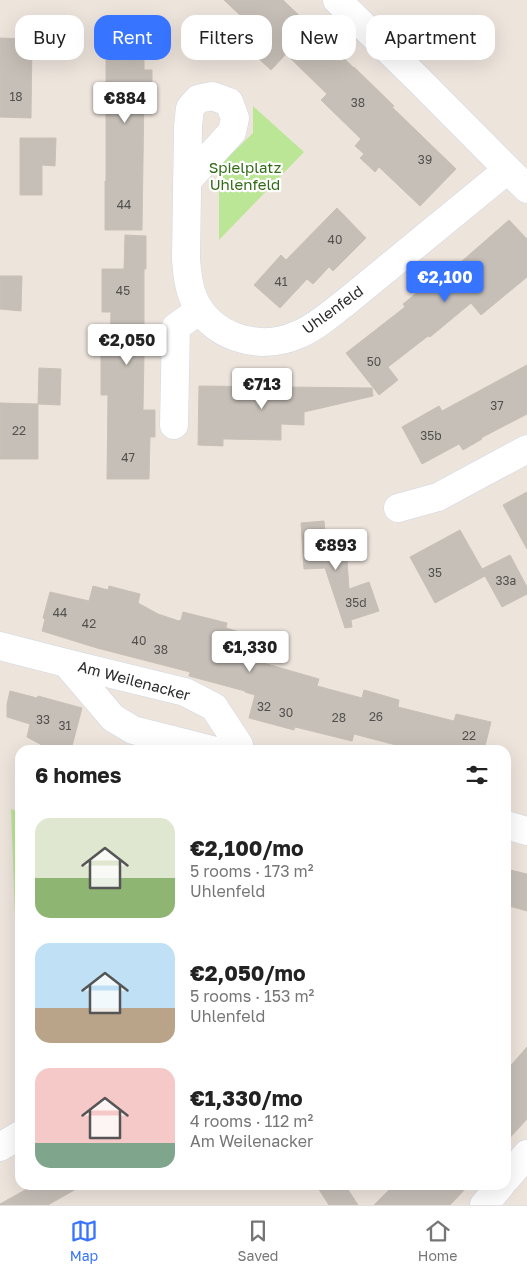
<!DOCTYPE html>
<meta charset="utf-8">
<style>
body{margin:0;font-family:"Golos Text",sans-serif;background:#f6f6f6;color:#222;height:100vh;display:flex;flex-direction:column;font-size:19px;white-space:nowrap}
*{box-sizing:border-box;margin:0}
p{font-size:16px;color:#767676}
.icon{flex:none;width:28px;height:28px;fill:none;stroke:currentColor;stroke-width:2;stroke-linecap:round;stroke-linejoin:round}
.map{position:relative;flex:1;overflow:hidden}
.panel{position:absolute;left:15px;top:745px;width:496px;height:445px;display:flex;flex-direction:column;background:#fff;border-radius:15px;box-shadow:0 5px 20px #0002}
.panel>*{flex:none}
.top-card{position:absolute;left:15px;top:15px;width:498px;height:45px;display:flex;gap:10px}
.price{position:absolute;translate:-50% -42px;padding:0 11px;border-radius:5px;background:#fff;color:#222;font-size:16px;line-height:32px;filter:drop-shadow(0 1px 2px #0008)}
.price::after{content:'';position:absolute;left:50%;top:30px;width:15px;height:11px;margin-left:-8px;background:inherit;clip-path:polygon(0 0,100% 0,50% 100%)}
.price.selected{background:#3774ff;color:#fff}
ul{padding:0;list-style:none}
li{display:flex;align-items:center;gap:15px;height:125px;padding:0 20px}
li span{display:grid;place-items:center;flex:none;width:140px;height:100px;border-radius:15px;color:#555}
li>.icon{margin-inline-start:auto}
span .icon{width:60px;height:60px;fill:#fffc;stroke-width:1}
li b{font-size:21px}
h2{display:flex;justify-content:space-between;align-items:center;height:60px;padding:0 20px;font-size:21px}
.chip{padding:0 18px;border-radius:15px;background:#fff;box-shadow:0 5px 20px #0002;font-size:18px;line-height:45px}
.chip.selected{background:#3774ff;color:#fff}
.tabs{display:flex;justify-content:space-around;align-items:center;height:70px;border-top:1px solid #e0e0e0;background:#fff;font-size:14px;color:#767676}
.tabs a{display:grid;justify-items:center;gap:2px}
.tabs .selected{color:#3774ff}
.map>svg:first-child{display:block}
.green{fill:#bbe696}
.building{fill:#c6bfb8;stroke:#c9c0b6}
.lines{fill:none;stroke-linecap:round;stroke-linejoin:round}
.minor-casing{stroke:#d1d7e4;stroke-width:29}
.minor{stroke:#fff;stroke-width:28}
.labels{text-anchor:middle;stroke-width:4.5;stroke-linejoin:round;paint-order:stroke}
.number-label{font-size:12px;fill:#52504e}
.park-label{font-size:15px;fill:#326b17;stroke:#fff}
.street-label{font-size:15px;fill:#2b2b2b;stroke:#fff}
</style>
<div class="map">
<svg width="527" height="1205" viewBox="0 0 527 1205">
<rect width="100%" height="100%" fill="#ede4dc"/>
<path class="green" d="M253 106 304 152 219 240V166L253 133Z
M11 809 20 812V969L17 970Z"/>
<path class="building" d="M224 0H283L354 68V67L394 106 392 107 456 169 420 206 379 167 375 172 360 158 364 154 355 146 361 139 321 100 327 94 286 54 271 70 246 47 259 33Z
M106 21H144V70H152V93H144L142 230H105V181H106Z
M0 38 32 39 31 118 0 117Z
M20 138H56L55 166 42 165V195H20Z
M337 208 366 238 333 271 329 267 313 284 307 279 280 308 254 285 281 255 286 260Z
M509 220 527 239V277L481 315 471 303 430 337 428 336 388 367 398 380 379 395 346 353 405 307 403 304 444 271 446 275Z
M125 235 146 236V269H144V329H148V354L144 353 143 410H155V437H150L149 479H107L108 395H101V353L110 352 111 312H102V269H124Z
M0 276H22L21 311 0 309Z
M527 365V414L481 438 482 439 463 450 459 444 422 464 402 427 439 406 442 411Z
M39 368 61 369 60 405 38 404Z
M199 386 372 388 373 396 304 412V425L281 424V440L223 439V446L198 445Z
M0 403 38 404V459H0Z
M527 492V549L503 505Z
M324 521 325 533 345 532 349 589 369 582 379 611 351 620 352 627 345 628 325 568 304 569 301 523Z
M460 530 482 569 510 555 527 587V594L502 607 485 576 435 603 410 557Z
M93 586 108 590 109 586 140 594 138 603 158 614 179 621 180 620H181L183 612 227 623 226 628 259 638 253 660 319 679 317 686 362 698 364 690 399 700 398 707 454 721 456 714 491 722 484 750H415L354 734 352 741 295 727 294 730 249 718 255 695 245 692V691L189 676 190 672 97 648 42 631 45 619 43 618 50 592 89 601Z
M10 691 37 698 38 696 82 708 71 750H51L27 737 30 724 7 717V704Z
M506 869 527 874V911L506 905Z
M527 1047V1119L506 1142V1071Z
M34 1185H83L48 1205H0V1204Z
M316 1185H345L358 1205H329Z
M394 1185H469L450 1205H374Z"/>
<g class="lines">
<g class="minor-casing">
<path id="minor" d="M337 0 418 79 527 189
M187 181 232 132 235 118 229 102 212 96 198 99 190 108 188 126 186 259C187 272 188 285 193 297 209 337 259 352 297 335 315 328 330 314 345 303L507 170
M174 425 176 327 200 310
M398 508 438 497 527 449
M0 646 66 663 185 692 214 707 239 745
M66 663 113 718 133 730 212 750
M506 825 527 831
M0 1147 20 1135
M506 1179 527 1154
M484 1205 501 1185"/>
</g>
<use href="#minor" class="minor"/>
</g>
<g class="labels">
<g class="number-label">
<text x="16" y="101">18</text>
<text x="358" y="107">38</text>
<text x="425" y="164">39</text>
<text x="124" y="209">44</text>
<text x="335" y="244">40</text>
<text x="281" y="286">41</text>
<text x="123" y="295">45</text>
<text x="374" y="366">50</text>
<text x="497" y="410">37</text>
<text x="19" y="435">22</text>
<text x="431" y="440">35b</text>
<text x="128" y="462">47</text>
<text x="435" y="577">35</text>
<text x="506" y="585">33a</text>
<text x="356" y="607">35d</text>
<text x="60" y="617">44</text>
<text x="89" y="628">42</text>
<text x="139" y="645">40</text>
<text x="161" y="654">38</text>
<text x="264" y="711">32</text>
<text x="286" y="717">30</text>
<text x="376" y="721">26</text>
<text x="339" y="722">28</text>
<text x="43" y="724">33</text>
<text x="65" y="730">31</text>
<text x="469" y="740">22</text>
</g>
<g class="park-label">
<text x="245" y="173">Spielplatz<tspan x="245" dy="17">Uhlenfeld</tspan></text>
</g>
<g class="street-label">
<text transform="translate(333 310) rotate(-36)" y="5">Uhlenfeld</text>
<text transform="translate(134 681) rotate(15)" y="5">Am Weilenacker</text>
</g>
</g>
</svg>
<b class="price" style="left:125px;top:124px">€884</b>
<b class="price selected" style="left:445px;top:303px">€2,100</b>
<b class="price" style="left:127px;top:366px">€2,050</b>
<b class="price" style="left:262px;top:410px">€713</b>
<b class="price" style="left:336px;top:571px">€893</b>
<b class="price" style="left:250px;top:673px">€1,330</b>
<div class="top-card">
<a class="chip">Buy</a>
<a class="chip selected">Rent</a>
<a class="chip">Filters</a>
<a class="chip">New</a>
<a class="chip">Apartment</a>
</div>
<section class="panel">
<h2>6 homes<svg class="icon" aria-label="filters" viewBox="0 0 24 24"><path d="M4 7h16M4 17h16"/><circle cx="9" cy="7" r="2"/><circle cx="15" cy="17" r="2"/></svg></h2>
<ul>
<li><span style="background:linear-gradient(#dfe7d0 60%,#8fb573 0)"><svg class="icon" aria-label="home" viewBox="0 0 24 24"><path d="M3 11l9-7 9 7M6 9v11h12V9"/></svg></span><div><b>€2,100/mo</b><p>5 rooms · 173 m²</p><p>Uhlenfeld</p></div></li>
<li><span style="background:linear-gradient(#bfe0f5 65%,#b9a48a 0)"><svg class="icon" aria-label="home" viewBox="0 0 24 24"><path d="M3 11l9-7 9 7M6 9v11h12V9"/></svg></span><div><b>€2,050/mo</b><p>5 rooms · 153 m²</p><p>Uhlenfeld</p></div></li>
<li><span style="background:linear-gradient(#f6c9c9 75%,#7fa58c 0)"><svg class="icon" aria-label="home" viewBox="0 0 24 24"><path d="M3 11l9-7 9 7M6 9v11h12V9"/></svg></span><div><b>€1,330/mo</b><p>4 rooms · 112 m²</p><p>Am Weilenacker</p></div></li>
</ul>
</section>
</div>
<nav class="tabs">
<a class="selected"><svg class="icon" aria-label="map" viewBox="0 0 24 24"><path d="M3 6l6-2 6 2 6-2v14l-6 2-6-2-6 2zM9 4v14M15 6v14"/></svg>Map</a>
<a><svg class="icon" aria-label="saved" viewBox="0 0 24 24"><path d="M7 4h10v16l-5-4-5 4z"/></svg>Saved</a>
<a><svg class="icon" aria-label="home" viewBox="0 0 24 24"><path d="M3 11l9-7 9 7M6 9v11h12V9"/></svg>Home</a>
</nav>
